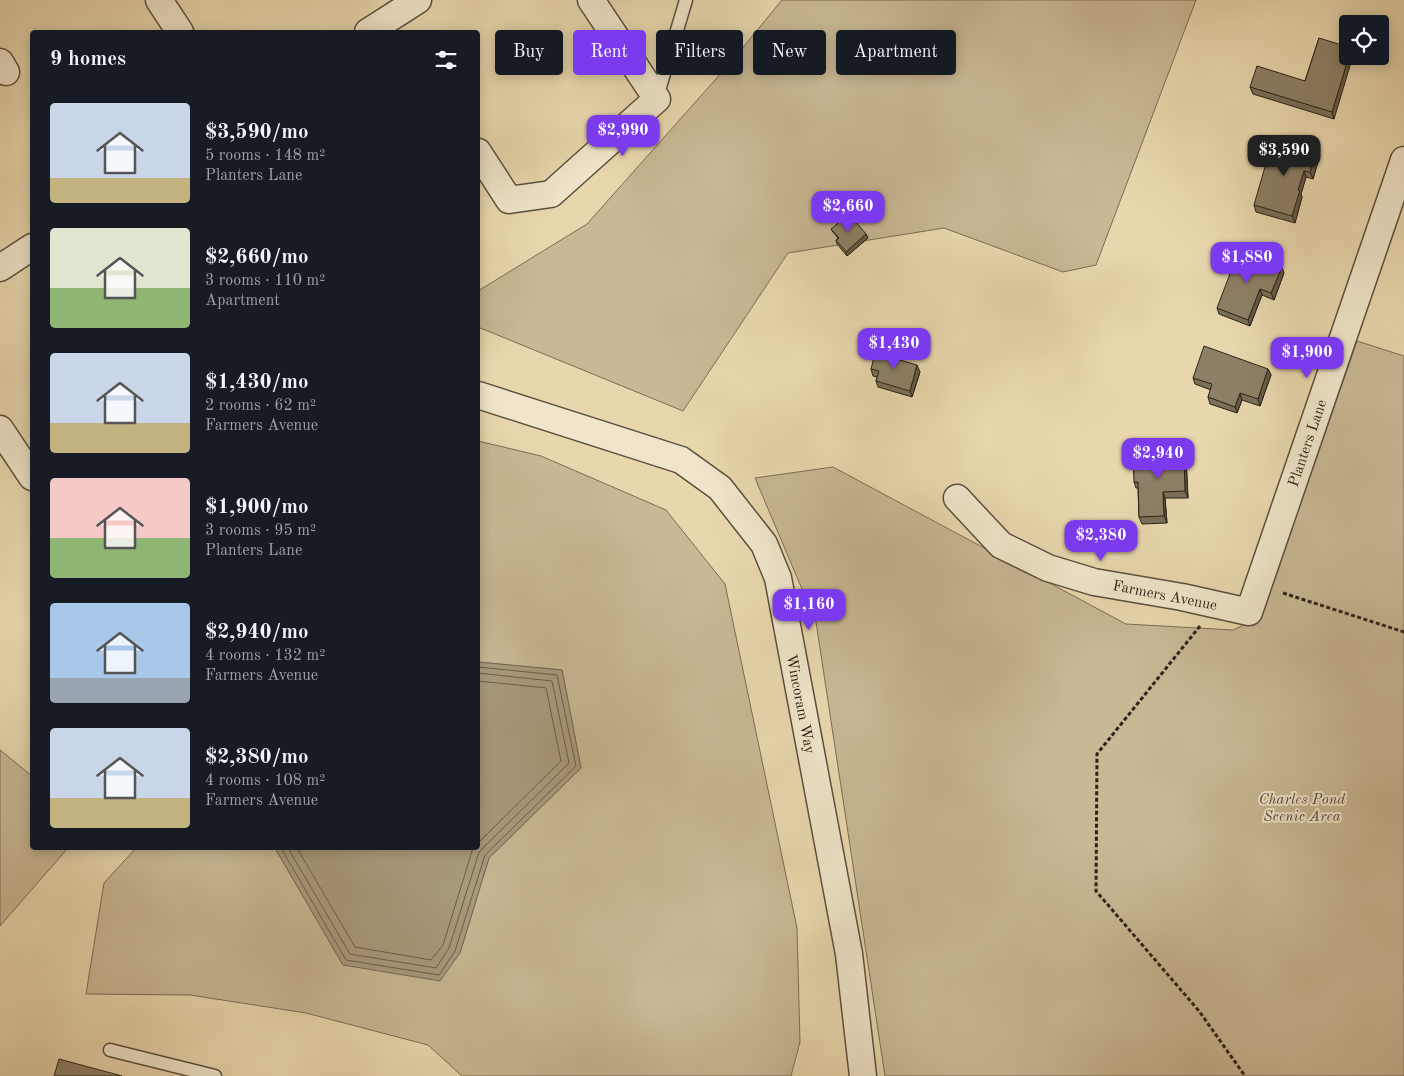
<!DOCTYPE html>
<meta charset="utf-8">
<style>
body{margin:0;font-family:"Old Standard TT",serif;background:#20242c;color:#f1f3f6;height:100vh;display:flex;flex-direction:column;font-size:19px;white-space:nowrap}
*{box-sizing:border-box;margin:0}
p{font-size:16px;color:#9ea1a6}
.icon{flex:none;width:28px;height:28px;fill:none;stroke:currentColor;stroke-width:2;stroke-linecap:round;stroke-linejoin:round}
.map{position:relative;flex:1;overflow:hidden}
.drawer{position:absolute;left:30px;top:30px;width:450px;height:820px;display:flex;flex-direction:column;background:#171b24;border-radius:5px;box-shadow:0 2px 12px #0003}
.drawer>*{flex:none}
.guide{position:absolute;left:495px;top:30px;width:475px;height:45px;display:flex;gap:10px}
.buttons{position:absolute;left:1339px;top:15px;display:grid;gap:10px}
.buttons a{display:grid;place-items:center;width:50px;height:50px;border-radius:5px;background:#171b24;box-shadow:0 2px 12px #0003;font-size:25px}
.price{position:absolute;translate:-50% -42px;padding:0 11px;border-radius:10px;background:#7c3aed;color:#fff;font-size:16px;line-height:32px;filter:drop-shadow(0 1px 2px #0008)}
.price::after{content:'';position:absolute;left:50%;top:30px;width:15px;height:11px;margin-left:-8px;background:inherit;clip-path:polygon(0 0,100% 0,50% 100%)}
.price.active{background:#222;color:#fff}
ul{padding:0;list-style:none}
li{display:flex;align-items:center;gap:15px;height:125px;padding:0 20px}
li span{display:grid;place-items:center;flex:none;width:140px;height:100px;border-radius:5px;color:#555}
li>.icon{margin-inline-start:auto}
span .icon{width:60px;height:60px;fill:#fffc;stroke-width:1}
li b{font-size:21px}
h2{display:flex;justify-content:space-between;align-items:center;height:60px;padding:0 20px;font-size:21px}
.pill{padding:0 18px;border-radius:5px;background:#171b24;box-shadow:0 2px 12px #0003;font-size:18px;line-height:45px}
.pill.active{background:#7c3aed;color:#fff}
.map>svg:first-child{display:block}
.green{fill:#c8b894;stroke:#7a6d56}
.water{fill:#a8997b;stroke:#766954}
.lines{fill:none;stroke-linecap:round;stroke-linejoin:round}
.shore{stroke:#6a5e4a;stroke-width:1}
.lane-casing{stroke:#5a4f3e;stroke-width:15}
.street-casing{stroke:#5a4f3e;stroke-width:29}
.path{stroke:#2b2219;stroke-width:3;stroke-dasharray:4 2.5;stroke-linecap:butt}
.lane{stroke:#f0e5ca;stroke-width:12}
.street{stroke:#f0e5ca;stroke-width:26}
.wall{fill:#796e58;stroke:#2b2219}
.shaded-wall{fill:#635a47;stroke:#2b2219}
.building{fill:#8d8066;stroke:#2b2219}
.labels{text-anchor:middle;stroke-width:4;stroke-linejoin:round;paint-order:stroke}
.street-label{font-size:15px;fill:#2b2219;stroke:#f0e5ca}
.park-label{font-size:15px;font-style:italic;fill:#524838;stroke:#f0e5ca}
</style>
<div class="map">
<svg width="1404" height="1076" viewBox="0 0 1404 1076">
<rect width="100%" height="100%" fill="#e8d7ad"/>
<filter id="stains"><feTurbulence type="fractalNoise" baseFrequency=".004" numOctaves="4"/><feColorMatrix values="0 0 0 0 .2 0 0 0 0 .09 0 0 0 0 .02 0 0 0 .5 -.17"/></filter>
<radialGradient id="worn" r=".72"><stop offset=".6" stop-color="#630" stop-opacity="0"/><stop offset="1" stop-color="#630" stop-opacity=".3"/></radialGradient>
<path class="green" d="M782 0H1196L1096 265 1063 272 944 228 788 253 683 411 478 327V291L587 224 731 62Z
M1357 341 1404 356V1076H885L816 622 755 478 833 467 1126 624 1233 630 1261 617Z
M478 441 541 456 666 510 725 584 797 928 800 1042 791 1076H462L428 1045 306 1013 190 995 86 994 104 883 136 848H275L343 965 460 953 489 858 581 768 562 670 478 662Z
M0 750 32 776V848H68L0 926Z"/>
<path class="water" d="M478 662 562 670 581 768 489 858 460 953 440 981 343 965 275 848H478Z"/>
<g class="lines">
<path class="shore" d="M478 681 546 688 561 761 478 843
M281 848 346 960 439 975 455 951 485 855 576 766 557 675 478 667
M288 848 350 954 436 968 449 948 479 852 569 763 552 681 478 673
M297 848 355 947 431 960 443 945 473 848"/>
<g class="lane-casing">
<path id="lane" d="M657 97 686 0
M110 1050 215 1076"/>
</g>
<g class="street-casing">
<path id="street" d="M159 0 180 32
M368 32 418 0
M0 62 6 72
M478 152 509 200 551 194 657 99 591 0
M0 268 32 247
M478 395 681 460 720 488 764 544 778 578 849 954 863 1076
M0 429 32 477
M957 498 1001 545 1048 568 1094 582 1182 597 1249 612 1404 160"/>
</g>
<path class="path" d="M1283 593 1404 632
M1200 626 1097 754 1096 891 1199 1011 1245 1076"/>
<use href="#lane" class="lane"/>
<use href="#street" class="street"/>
</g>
<path class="wall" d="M1319 38 1334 119 1253 94 1250 87 1305 81Z
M1317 152 1319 158 1313 179 1306 177 1301 194 1302 197 1295 223 1256 212 1254 205Z
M831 229 866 234 868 238 847 256 837 244 836 240 838 238 833 232Z
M1284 273 1274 300 1262 295 1250 326 1219 314 1217 308Z
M892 350 894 357V358L920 372 912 397 878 387 876 381 877 377 873 376 871 369 879 354Z
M1268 369 1271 375 1260 406 1242 400 1237 413 1210 404 1208 397 1211 390 1195 384 1193 378Z
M1186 458 1188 498H1165L1167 523 1142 524 1139 517 1138 488H1136L1134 482Z"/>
<path class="shaded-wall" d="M1349 56H1353L1334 119 1332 112Z
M1317 152 1319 158 1313 179 1310 172Z
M1304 171 1306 177 1301 194 1302 197 1295 223 1292 216 1298 190Z
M866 234 868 238 847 256 846 252Z
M1282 267 1284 273 1274 300 1271 293Z
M1260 289 1262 295 1250 326 1248 320Z
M892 350 894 357 892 364 890 357Z
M917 365 920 372 912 397 910 391Z
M1268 369 1271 375 1260 406 1258 399Z
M1240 393 1242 400 1237 413 1235 407Z
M1184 451 1186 458 1188 498 1185 491Z
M1163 492 1165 498 1167 523 1164 516Z"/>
<path class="building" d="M1319 38 1348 47V56H1349L1332 112 1250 87 1257 66 1305 81Z
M1273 139 1317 152 1310 172 1304 171 1298 190H1300L1292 216 1254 205Z
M849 214 866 234 846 252 836 240 839 238 831 229Z
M1239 250 1282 267 1271 293 1260 289 1248 320 1217 308Z
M1204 346 1268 369 1258 399 1240 393 1235 407 1208 397 1212 384 1193 378Z
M881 347 892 350 890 357 917 365 910 391 876 381 879 371 871 369 875 353 879 354Z
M1184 451 1185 491 1163 492 1164 516 1139 517 1138 482H1134L1133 454Z
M59 1059 122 1076H54Z"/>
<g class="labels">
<g class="street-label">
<text transform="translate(1307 443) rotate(-71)" y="5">Planters Lane</text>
<text transform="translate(1165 595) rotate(11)" y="5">Farmers Avenue</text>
<text transform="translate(801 704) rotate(79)" y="5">Wincoram Way</text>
</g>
<g class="park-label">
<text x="1302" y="804">Charles Pond<tspan x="1302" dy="17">Scenic Area</tspan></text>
</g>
</g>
<rect width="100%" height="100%" filter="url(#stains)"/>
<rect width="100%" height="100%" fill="url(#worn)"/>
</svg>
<div class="buttons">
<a><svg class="icon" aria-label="locate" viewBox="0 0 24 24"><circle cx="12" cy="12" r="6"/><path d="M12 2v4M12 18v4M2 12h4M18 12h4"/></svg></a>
</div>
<b class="price" style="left:623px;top:157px">$2,990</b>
<b class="price active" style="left:1284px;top:177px">$3,590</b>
<b class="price" style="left:848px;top:233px">$2,660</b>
<b class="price" style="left:1247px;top:284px">$1,880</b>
<b class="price" style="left:894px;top:370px">$1,430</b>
<b class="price" style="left:1307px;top:379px">$1,900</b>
<b class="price" style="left:1158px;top:480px">$2,940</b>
<b class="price" style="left:1101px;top:562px">$2,380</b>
<b class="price" style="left:809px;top:631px">$1,160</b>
<div class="guide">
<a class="pill">Buy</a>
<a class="pill active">Rent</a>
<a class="pill">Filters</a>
<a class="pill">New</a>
<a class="pill">Apartment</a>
</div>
<section class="drawer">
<h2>9 homes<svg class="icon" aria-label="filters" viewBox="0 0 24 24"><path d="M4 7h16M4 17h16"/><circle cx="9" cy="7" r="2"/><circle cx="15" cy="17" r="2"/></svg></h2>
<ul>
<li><span style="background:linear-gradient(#c9d6e8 75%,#c2b280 0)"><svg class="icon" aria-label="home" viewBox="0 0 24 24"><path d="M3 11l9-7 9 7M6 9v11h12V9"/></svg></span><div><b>$3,590/mo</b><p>5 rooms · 148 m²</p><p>Planters Lane</p></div></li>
<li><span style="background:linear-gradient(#dfe7d0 60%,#8fb573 0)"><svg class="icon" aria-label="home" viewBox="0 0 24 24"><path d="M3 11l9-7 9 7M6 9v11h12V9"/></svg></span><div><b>$2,660/mo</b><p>3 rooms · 110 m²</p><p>Apartment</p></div></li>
<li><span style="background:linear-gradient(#c9d6e8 70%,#c2b280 0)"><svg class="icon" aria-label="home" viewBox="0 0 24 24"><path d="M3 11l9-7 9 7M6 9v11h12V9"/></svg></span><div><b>$1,430/mo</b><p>2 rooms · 62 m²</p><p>Farmers Avenue</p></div></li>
<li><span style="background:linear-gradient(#f6c9c9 60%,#8fb573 0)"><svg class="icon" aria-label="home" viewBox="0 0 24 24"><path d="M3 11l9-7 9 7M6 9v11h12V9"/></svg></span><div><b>$1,900/mo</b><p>3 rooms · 95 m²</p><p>Planters Lane</p></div></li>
<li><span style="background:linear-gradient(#a9c7e8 75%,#9aa5b1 0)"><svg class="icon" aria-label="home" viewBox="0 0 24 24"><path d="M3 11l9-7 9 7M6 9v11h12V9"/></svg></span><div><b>$2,940/mo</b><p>4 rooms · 132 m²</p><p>Farmers Avenue</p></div></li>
<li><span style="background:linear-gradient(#c9d6e8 70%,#c2b280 0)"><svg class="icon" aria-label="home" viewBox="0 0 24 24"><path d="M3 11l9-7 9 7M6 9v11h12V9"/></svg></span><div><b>$2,380/mo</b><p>4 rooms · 108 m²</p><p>Farmers Avenue</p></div></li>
</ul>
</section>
</div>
